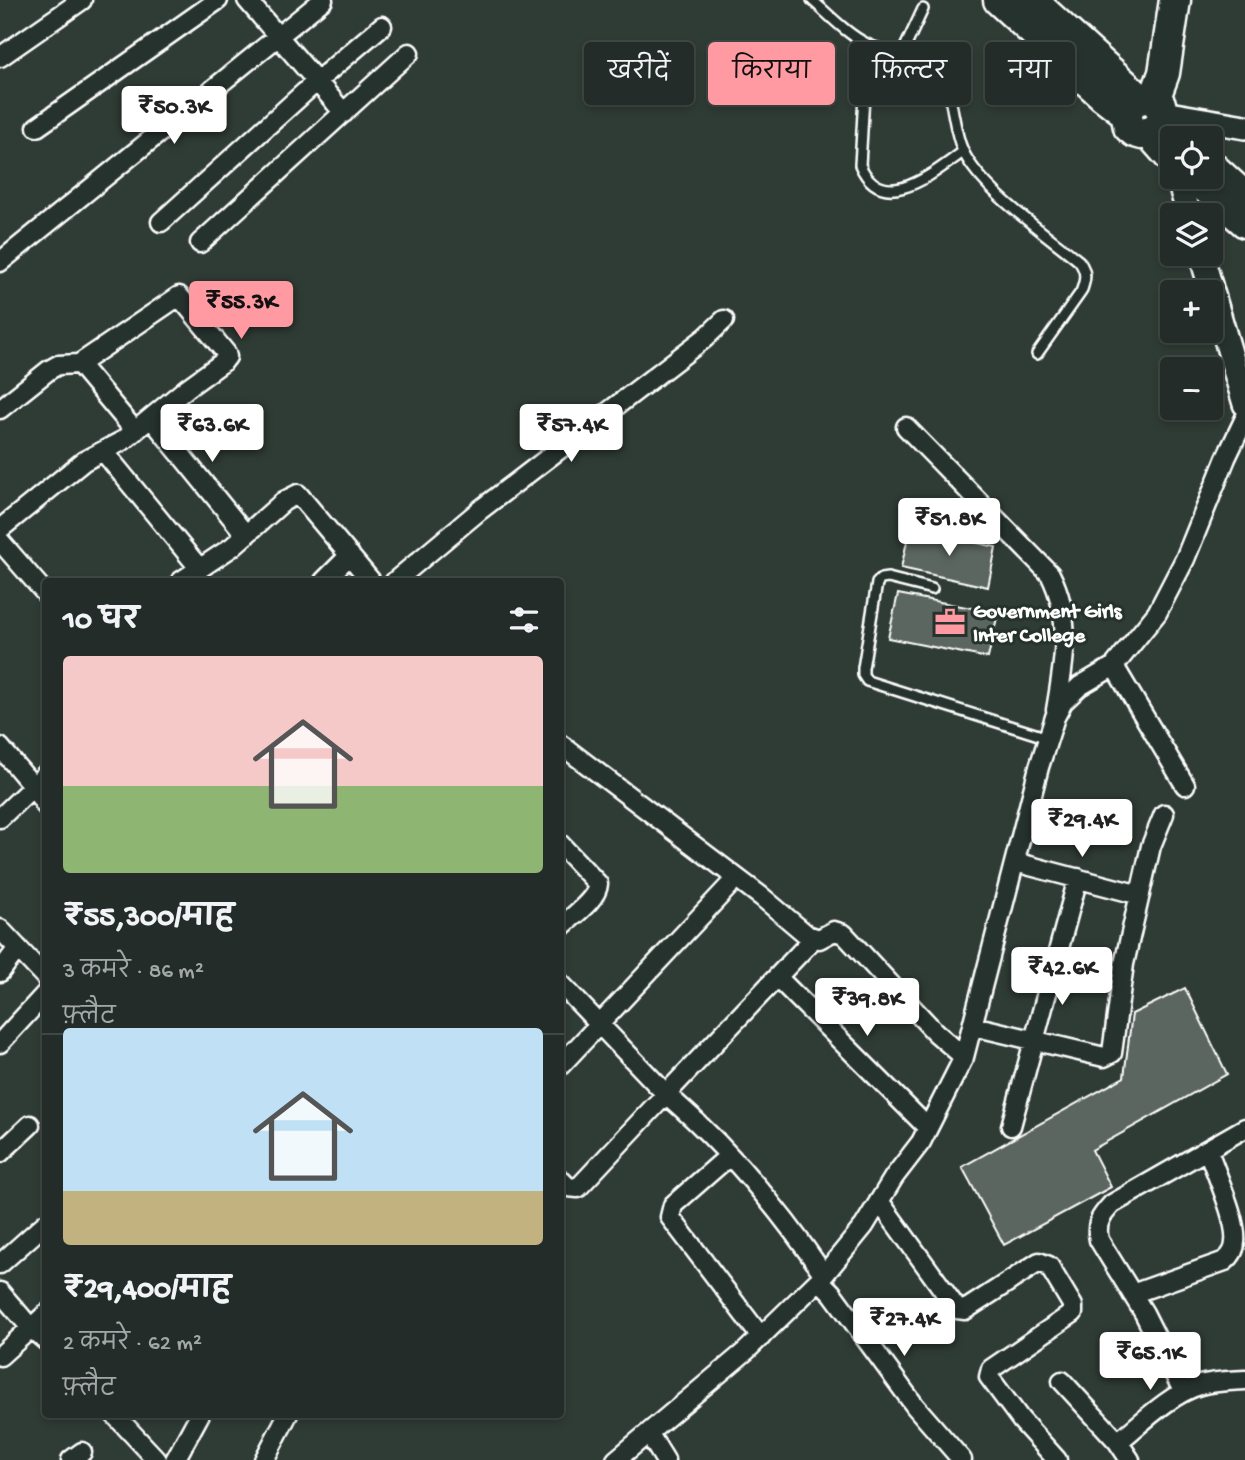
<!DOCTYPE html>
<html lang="hi">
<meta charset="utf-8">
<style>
body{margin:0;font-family:"Gochi Hand","Playpen Sans Deva",sans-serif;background:#2b3430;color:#f1f3f6;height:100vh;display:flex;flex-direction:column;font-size:26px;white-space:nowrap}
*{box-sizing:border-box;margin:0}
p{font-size:23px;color:#a3a7a8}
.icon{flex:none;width:38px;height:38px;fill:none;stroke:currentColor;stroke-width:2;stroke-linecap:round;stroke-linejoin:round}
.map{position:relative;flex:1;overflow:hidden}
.drawer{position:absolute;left:42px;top:578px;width:522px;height:840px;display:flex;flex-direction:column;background:#232c28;border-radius:7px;box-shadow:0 4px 10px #0003,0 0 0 2px #404845}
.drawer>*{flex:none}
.top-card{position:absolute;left:584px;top:42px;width:555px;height:63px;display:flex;gap:14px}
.controls{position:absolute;left:1160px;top:126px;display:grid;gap:14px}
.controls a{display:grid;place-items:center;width:63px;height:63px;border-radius:7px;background:#232c28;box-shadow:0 4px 10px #0003,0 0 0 2px #404845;font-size:35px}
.price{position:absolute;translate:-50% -60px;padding:0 16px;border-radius:7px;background:#fff;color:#222;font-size:23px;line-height:46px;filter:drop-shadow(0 2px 4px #0008)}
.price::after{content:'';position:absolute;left:50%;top:42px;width:21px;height:16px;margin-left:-10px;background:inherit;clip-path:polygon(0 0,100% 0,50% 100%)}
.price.active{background:#ff9aa2;color:#111}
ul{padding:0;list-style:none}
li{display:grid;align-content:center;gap:14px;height:371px;padding:0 21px}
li+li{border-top:2px solid #404845}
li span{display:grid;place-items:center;height:217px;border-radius:7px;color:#555}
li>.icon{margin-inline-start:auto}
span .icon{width:126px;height:126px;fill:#fffc;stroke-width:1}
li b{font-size:30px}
h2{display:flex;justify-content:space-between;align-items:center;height:84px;padding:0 21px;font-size:30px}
.tag{padding:0 24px;border-radius:7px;background:#232c28;box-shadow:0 4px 10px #0003,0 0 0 2px #404845;font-size:24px;line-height:63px}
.tag.active{background:#ff9aa2;color:#111}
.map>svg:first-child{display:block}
.building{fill:#5b6661;stroke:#fff;stroke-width:2}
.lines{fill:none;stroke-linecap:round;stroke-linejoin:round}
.service-casing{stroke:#fff;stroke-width:14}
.minor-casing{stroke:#fff;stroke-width:23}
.tertiary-casing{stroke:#fff;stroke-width:28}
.primary-casing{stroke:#fff;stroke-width:33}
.trunk-casing{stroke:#fff;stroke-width:35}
.service{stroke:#26332d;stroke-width:9}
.minor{stroke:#26332d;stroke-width:18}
.tertiary{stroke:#26332d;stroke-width:23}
.primary{stroke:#26332d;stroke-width:28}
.trunk{stroke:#26332d;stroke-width:30}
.labels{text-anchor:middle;stroke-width:6;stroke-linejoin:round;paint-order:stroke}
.poi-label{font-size:21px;font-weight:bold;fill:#fff;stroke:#26332d;text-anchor:start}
</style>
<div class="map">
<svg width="1245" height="1460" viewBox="0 0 1245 1460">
<rect width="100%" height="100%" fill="#2f3b35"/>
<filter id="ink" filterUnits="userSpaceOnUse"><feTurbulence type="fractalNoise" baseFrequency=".0143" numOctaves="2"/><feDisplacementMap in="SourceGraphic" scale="14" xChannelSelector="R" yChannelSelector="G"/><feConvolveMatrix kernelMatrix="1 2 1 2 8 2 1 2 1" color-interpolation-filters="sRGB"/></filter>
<g filter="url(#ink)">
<path class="building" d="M910 528 996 547 988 587 901 568Z
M898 594 998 613 988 658 888 638Z
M1185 988 1227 1074 1092 1150 1111 1187 1004 1245 962 1167 1124 1077 1132 1014Z"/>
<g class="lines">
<g class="service-casing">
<path id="service" d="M812 0C829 15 847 34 867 44 890 56 924 51 940 74 954 93 952 128 963 151 981 190 1045 233 1079 261 1087 272 1086 279 1081 292L1037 354
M867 44 860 165C883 217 934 172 963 152
M902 54 923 9
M932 589 888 578 881 579 877 583 863 668V675L867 681 1048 738"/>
</g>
<g class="minor-casing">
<path id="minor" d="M247 0 344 113
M0 57 82 0
M37 127 218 0
M161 222 316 82 382 26
M200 243 409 53
M0 262 323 0
M79 364 135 431
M0 409 49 370 58 365 79 364 179 296 226 353 227 357 223 362 187 388 124 440 84 461 0 529
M151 418 246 535
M906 427 1050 574C1073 619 1064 662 1056 710
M104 452 200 569
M0 541 46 594
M181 581 232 547 284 501 298 494 371 581
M324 581 350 555
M395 581 480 510 705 338 724 320
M1114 666 1185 785
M560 744 762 897 807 935 819 939 834 931 844 934 935 1032 964 1057
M0 747 33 786 46 806
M0 818 46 774
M560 844 598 884C597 900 571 917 560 928
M1015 862 1140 895
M0 929 46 978
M0 972 18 948
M777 977 928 1128
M560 983 666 1094 814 938
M973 1026 1104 1057 1112 1053 1124 964 1151 846 1164 814
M0 1043 46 993
M560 1066 729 886
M1011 1126 1078 878
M0 1153 30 1125
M729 1156 673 1205 670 1217 761 1337
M560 1179 568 1187 578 1188 666 1094C725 1145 780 1210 824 1275
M879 1201 957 1309 965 1310 1039 1262 1049 1266 1073 1306V1313L991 1369 989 1377 1021 1420 1057 1460
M0 1264 46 1223
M819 1280 832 1293 915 1406 962 1460
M0 1292 31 1328 46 1314
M1132 1294 1225 1261C1231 1256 1235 1250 1235 1242 1238 1221 1215 1172 1208 1150
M0 1356 31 1328 46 1341
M1062 1381 1118 1442C1140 1424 1173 1392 1200 1385 1215 1381 1230 1381 1245 1380
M1183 1391 1144 1313 1099 1240C1095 1223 1101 1216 1112 1204L1245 1128
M114 1414 157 1460
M649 1434 665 1460
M1118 1442 1130 1460
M71 1460 82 1452
M175 1460 200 1414
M264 1460 288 1414
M616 1460 747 1350 824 1275 864 1226 894 1177 921 1142 964 1057 1039 767 1055 717 1063 702 1080 686 1114 666 1157 613 1185 559 1226 458 1245 418"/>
</g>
<g class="tertiary-casing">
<path id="tertiary" d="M1163 113 1245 127
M1178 177 1189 215
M1201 254 1245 404"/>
</g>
<g class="primary-casing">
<path id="primary" d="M1162 122 1181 138
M1149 134 1172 160
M1211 165 1245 196
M1192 177 1245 223"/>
</g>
<g class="trunk-casing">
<path id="trunk" d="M999 0 1104 96 1126 113 1129 127 1135 132 1142 134 1156 131 1163 118 1160 104 1147 97 1133 101 1126 113
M1031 0 1139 98
M1154 100 1164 73 1175 0"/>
</g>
<use href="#service" class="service"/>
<use href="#minor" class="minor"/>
<use href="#tertiary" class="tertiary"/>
<use href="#primary" class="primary"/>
<use href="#trunk" class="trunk"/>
</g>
</g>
<defs>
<g id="office-bare" transform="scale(2.415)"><path d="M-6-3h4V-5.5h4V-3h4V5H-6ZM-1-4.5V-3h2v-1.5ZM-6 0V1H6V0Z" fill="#ff9aa2" stroke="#26332d" stroke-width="2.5" paint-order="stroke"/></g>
</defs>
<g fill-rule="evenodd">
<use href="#office-bare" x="950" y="622"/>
</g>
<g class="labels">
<g class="poi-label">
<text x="973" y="617">Government Girls<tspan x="973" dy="24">Inter College</tspan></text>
</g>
</g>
</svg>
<div class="controls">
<a><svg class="icon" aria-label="locate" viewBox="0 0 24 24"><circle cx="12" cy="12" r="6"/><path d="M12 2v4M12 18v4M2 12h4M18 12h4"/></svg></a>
<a><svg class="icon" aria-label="layers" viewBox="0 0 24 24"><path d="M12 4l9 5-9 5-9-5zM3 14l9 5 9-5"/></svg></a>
<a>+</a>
<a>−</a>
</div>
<b class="price" style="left:174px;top:146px">₹50.3K</b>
<b class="price active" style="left:241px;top:341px">₹55.3K</b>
<b class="price" style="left:212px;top:464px">₹63.6K</b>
<b class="price" style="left:571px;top:464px">₹57.4K</b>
<b class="price" style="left:949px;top:558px">₹51.8K</b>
<b class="price" style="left:1082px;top:859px">₹29.4K</b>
<b class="price" style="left:1062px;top:1007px">₹42.6K</b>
<b class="price" style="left:867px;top:1038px">₹39.8K</b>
<b class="price" style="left:904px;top:1358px">₹27.4K</b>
<b class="price" style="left:1150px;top:1392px">₹65.1K</b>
<div class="top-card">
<a class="tag">खरीदें</a>
<a class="tag active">किराया</a>
<a class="tag">फ़िल्टर</a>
<a class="tag">नया</a>
</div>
<section class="drawer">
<h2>10 घर<svg class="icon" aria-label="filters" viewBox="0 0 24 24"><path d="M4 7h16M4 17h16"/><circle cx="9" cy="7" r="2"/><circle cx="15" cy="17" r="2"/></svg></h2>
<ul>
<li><span style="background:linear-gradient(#f6c9c9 60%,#8fb573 0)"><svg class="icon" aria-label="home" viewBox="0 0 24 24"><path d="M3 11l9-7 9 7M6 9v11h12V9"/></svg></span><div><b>₹55,300/माह</b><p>3 कमरे · 86 m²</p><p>फ़्लैट</p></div></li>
<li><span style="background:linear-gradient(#bfe0f5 75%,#c2b280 0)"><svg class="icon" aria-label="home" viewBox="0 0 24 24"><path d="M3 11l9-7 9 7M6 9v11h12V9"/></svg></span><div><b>₹29,400/माह</b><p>2 कमरे · 62 m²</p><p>फ़्लैट</p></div></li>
</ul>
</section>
</div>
